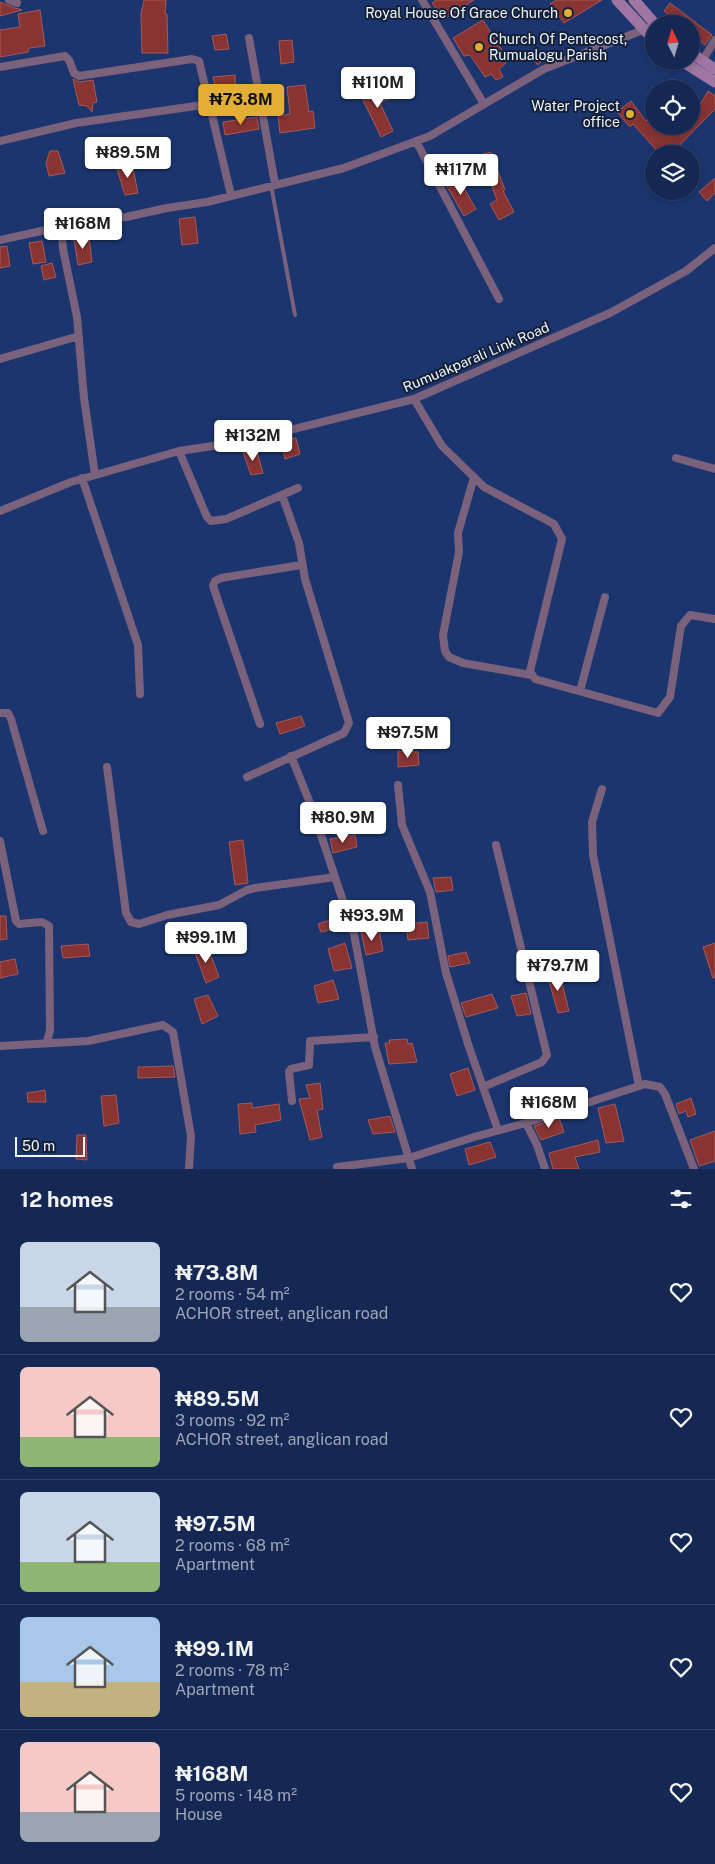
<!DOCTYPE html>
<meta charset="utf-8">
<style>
body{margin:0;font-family:"Public Sans",sans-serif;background:#1e305a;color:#f1f3f6;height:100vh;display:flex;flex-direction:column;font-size:19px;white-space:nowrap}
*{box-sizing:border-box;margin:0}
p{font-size:16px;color:#9da6b8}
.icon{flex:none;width:28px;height:28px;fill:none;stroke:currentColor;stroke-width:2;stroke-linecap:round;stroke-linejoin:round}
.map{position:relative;height:1169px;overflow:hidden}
.sheet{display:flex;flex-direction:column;background:#152853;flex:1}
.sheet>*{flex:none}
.needle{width:32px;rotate:355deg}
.fabs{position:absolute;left:645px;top:15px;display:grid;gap:10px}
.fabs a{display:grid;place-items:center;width:55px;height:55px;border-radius:50%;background:#152853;box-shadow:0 2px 8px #0003,0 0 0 1px #34446a;font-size:25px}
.scale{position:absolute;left:15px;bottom:12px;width:70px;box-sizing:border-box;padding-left:5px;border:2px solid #f0f4fb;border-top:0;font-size:14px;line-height:18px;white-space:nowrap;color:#f0f4fb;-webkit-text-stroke:4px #132039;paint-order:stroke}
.price{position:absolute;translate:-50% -42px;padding:0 11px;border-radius:5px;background:#fff;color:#222;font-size:16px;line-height:32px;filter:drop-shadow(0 1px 2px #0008)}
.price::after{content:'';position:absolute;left:50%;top:30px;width:15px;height:11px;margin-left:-8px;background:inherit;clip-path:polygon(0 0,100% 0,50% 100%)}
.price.on{background:#e3ae34;color:#111}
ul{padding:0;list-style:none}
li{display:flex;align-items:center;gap:15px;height:125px;padding:0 20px}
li+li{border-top:1px solid #34446a}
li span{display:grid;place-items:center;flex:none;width:140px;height:100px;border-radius:8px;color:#555}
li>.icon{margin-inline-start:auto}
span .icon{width:60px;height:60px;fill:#fffc;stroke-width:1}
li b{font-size:21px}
h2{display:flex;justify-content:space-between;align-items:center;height:60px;padding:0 20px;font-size:21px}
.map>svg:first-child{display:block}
.building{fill:#873433;stroke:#a85955}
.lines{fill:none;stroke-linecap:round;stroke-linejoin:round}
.service{stroke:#7a617c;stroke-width:4}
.minor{stroke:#7a617c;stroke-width:8}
.secondary{stroke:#9e76a1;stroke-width:11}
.poi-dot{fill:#e3ae34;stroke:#132039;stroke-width:2}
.labels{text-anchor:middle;stroke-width:4;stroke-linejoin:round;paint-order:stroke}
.poi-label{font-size:14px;fill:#f0f4fb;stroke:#132039;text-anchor:end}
.street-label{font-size:14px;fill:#f0f4fb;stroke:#132039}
</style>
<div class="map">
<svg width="715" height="1169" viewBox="0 0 715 1169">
<rect width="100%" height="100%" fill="#1c356f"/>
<path class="building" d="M144 0H166L165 14H167L168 53H142L141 14Z
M436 0H474L444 19 432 3Z
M556 0H602L564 23 550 4Z
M0 2 15 8 22 10 0 16Z
M670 3 712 35 705 45 691 34V24H679L664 11Z
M40 10 45 46 29 48 28 52 0 57V30L20 27 18 14Z
M483 20 503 52 502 55 506 63 499 69 503 77 496 80 491 74 485 77 470 55 464 56 453 38Z
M226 34 229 49 215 50 212 36Z
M292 40 294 62 281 64 279 41Z
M538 53 544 59 538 65 532 58Z
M235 75 236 98 218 101 213 77Z
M73 79 79 82 93 80 97 102 93 103 92 112 87 106 79 105Z
M305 85 309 112 313 111 315 128 280 133 278 116 290 114 287 87Z
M383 85 390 98 380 103 393 131 381 137 361 96Z
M708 91 715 96V109L671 154H660L633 124 630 127 617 112 631 101 646 121 654 113V126H691V106L701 103Z
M257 117 259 129 225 135 223 122Z
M50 151H58L65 173 49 176 46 163Z
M491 152 505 190 503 191 514 212 499 220 490 204 497 200 480 155Z
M132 163 138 193 125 195 116 166Z
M457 176 476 209 464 216 445 183Z
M715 178V193L707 201 699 192Z
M195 217 198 243 182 245 179 219Z
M89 236 92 262 78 265 74 239Z
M42 241 46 262 33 264 29 243Z
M7 246 10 266 0 268V247Z
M52 263 56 277 44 280 41 266Z
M296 438 300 454 285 459 281 441Z
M256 448 263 473 251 475 243 452Z
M301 716 305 726 280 734 276 723Z
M398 751 418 752 419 765 398 767Z
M355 835 357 847 333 853 330 839Z
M243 840 248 883 235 885 229 842Z
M451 877 453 890 436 892 433 878Z
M0 916H6L7 939 0 940Z
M330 920 333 929 321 932 318 924Z
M427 922 429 938 408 940 406 924Z
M379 929 383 951 366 955 361 932Z
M345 943 352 968 334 971 328 949Z
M715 943V978H713L703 947Z
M88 944 90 956 63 958 61 946Z
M207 945 219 977 206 983 194 950Z
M466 952 470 963 450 967 448 956Z
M15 959 18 974 0 978V962Z
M559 971 569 1011 558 1013 547 974Z
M333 980 339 999 318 1003 314 986Z
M526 993 531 1014 517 1016 511 996Z
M492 994 498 1008 466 1017 461 1003Z
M208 995 218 1016 202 1024 194 999Z
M407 1039 408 1044 412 1043 417 1062 389 1064 385 1043H390L389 1040Z
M173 1066 175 1077 138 1078V1067Z
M468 1068 475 1090 457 1096 450 1074Z
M320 1083 323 1109 317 1110 322 1137 310 1140 299 1099 310 1098 306 1085Z
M45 1090 46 1102H28L27 1093Z
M116 1095 119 1123 104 1126 101 1096Z
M691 1098 696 1114 688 1117 686 1111 679 1114 676 1104Z
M252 1103V1108L279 1104 281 1120 255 1125 256 1132 240 1134 238 1104Z
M615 1104 624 1141 606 1143 598 1108Z
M390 1116 395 1132 373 1134 368 1120Z
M559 1118 564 1132 541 1140 534 1126Z
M715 1131V1161L699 1166 690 1140Z
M77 1135H86L87 1160 76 1159Z
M598 1140 600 1152 575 1157 579 1169H553L549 1153Z
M490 1142 496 1157 469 1165 465 1149Z"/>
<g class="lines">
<path class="service" d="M271 185 295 315"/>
<path class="minor" d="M9 0 17 3
M422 0 484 104
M249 38 275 184
M702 61 715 40
M0 67 65 56 69 60 74 73 79 76 192 59 199 61 231 195
M0 141 76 123 210 104
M416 141 499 299
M61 227 63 249 77 317 84 398 95 475
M0 240 82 222 126 217 167 208 207 202 344 168 430 136 544 69 648 28
M0 359 79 336
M414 399 442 446 484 487 554 524 562 539 530 671 535 679 658 713 670 697 681 626 690 615 715 619
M179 451 207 517 211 521 226 519 298 488
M676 458 715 469
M474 477 458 533 459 552 443 635 445 651 449 657 463 663 531 675
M82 478 138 645 140 694
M0 511 71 482 179 451 246 441 414 399 610 313 686 271 715 248
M580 691 605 597
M0 713H8L11 719 43 831
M260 724 213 586 215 581 221 578 301 565
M291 756 312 808 354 934 375 1047 412 1169
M107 767 126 913 131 922 139 924 167 915 219 905 247 890 255 888 335 877
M247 777 344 733 349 723 305 579 299 543 282 495
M398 785 402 825 430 892 446 973 469 1047 498 1130
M602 789 592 822 593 855 639 1086
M0 841 16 921 19 924 42 922 49 926 50 1030 47 1042
M0 1046 88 1041 163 1025 173 1032 191 1136 189 1169
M483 1087 542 1062 547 1055 496 845
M292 1101 289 1072 291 1069 309 1065 310 1041 374 1037
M526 1123 537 1145 545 1169
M337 1167 409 1158 474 1137 526 1123 645 1084 660 1087 665 1094 694 1169"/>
<path class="secondary" d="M617 0 654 40
M634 0 655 24
M691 53 715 69
M682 61 715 82"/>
</g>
<g class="poi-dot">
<circle cx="568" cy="13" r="5"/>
<circle cx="479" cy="47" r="5"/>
<circle cx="630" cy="114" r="5"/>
</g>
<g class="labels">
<g class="poi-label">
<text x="558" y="18">Royal House Of Grace Church</text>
<text x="489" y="44" text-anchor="start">Church Of Pentecost,<tspan x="489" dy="16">Rumualogu Parish</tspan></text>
<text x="620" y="111">Water Project<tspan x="620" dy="16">office</tspan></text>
</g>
<g class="street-label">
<text transform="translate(476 357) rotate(-23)" y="5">Rumuakparali Link Road</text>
</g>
</g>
</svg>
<div class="fabs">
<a><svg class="needle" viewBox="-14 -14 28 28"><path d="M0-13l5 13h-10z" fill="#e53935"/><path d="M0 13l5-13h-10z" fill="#9da6b8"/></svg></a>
<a><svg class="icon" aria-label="locate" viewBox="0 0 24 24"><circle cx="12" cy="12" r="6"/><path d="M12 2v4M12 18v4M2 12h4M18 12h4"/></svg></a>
<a><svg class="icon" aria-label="layers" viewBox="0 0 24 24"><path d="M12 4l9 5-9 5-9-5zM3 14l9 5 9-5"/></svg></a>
</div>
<div class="scale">50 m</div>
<b class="price" style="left:378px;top:109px">₦110M</b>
<b class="price on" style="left:241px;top:126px">₦73.8M</b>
<b class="price" style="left:128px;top:179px">₦89.5M</b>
<b class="price" style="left:461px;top:196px">₦117M</b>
<b class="price" style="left:83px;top:250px">₦168M</b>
<b class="price" style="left:253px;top:462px">₦132M</b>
<b class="price" style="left:408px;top:759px">₦97.5M</b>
<b class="price" style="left:343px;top:844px">₦80.9M</b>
<b class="price" style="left:372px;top:942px">₦93.9M</b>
<b class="price" style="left:206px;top:964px">₦99.1M</b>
<b class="price" style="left:558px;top:992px">₦79.7M</b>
<b class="price" style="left:549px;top:1129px">₦168M</b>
</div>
<section class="sheet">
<h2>12 homes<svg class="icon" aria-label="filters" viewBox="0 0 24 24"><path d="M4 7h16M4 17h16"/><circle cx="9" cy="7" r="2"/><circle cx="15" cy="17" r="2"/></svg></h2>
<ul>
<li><span style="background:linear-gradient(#c9d6e8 65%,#9aa5b1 0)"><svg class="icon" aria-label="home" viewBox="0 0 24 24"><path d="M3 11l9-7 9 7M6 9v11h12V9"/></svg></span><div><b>₦73.8M</b><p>2 rooms · 54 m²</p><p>ACHOR street, anglican road</p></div><svg class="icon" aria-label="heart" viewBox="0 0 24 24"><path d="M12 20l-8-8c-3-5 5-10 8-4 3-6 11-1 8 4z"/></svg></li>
<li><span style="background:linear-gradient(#f6c9c9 70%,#8fb573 0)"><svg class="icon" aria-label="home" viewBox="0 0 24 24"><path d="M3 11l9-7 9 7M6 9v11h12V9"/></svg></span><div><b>₦89.5M</b><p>3 rooms · 92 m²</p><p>ACHOR street, anglican road</p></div><svg class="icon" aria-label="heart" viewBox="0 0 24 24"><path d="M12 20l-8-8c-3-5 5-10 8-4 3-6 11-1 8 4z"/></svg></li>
<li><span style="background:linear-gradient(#c9d6e8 70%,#8fb573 0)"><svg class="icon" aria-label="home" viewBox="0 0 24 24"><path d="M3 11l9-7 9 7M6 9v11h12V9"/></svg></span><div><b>₦97.5M</b><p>2 rooms · 68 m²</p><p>Apartment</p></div><svg class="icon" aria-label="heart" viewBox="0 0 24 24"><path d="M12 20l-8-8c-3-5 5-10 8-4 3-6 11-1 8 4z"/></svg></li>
<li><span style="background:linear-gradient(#a9c7e8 65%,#c2b280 0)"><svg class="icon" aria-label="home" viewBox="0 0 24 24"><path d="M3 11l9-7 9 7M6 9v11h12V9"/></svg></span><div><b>₦99.1M</b><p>2 rooms · 78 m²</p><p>Apartment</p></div><svg class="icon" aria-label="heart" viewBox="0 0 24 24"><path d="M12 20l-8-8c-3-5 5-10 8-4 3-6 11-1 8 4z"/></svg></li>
<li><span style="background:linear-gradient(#f6c9c9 70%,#9aa5b1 0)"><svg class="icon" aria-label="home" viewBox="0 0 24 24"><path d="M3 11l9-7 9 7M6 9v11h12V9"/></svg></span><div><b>₦168M</b><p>5 rooms · 148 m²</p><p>House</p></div><svg class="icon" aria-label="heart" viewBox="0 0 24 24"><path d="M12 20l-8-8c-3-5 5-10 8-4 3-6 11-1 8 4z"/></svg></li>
</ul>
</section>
